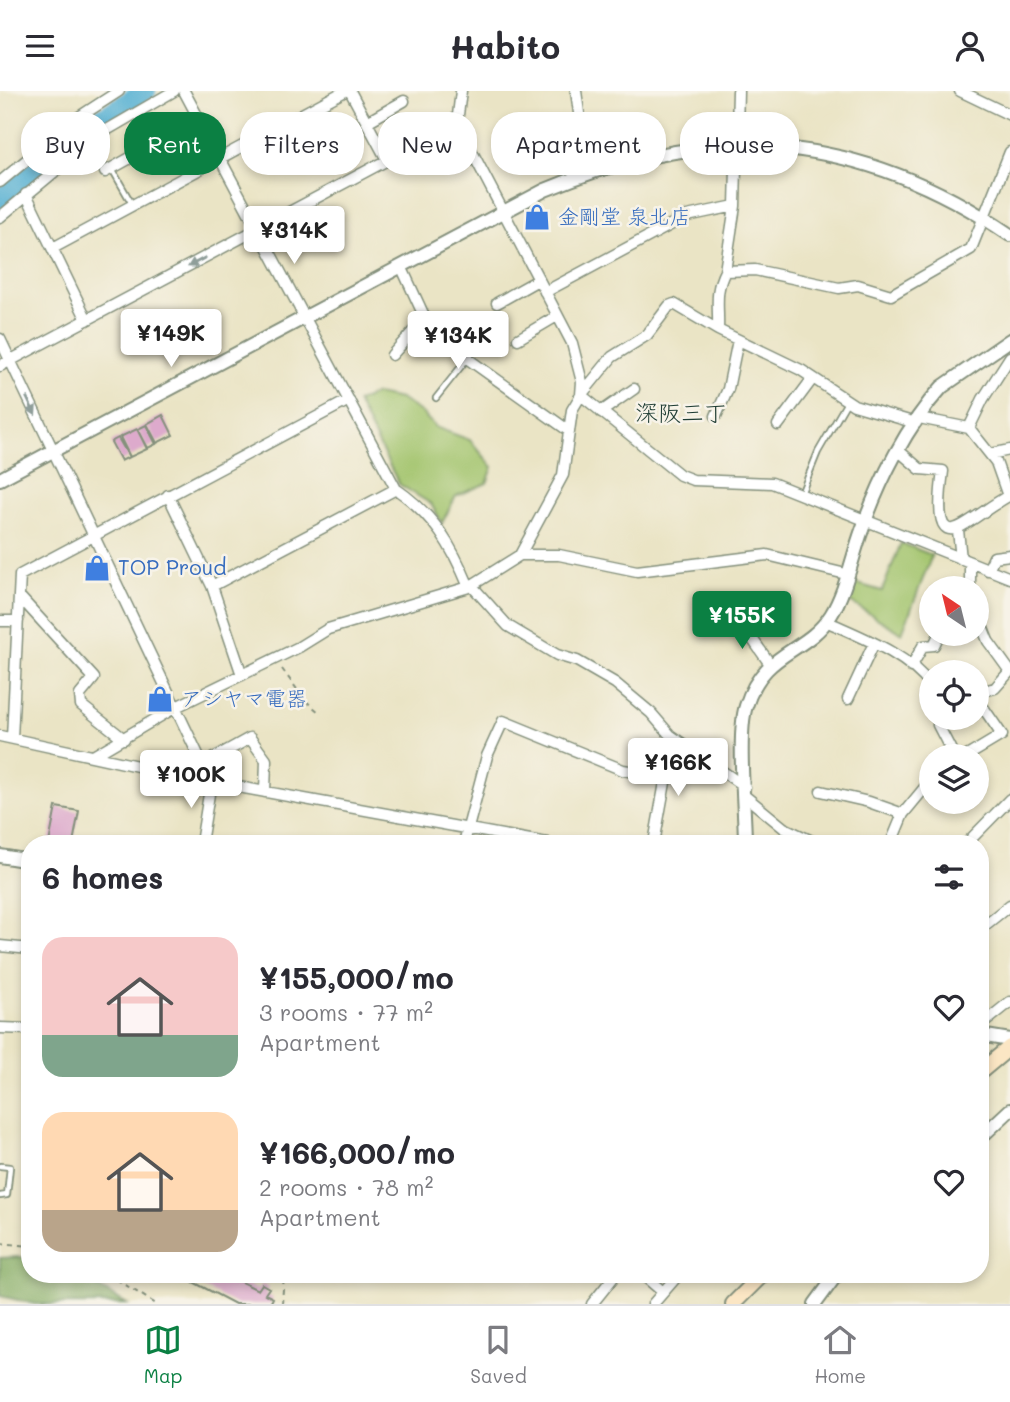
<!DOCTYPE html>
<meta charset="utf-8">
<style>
body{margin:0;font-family:Mali,"Klee One",sans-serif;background:#f2f2f3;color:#2b2b33;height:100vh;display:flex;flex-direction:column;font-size:26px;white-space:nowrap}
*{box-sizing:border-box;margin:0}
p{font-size:23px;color:#7c7c81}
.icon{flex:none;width:38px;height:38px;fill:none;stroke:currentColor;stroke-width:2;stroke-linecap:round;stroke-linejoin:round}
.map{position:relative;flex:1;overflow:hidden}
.drawer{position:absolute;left:21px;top:744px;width:968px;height:448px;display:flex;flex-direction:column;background:#fff;border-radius:28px;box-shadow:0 4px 10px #0003}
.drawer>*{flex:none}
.banner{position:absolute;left:21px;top:21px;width:970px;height:63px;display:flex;gap:14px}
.needle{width:46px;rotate:325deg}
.tools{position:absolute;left:919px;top:485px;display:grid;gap:14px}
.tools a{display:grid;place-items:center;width:70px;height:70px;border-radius:50%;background:#fff;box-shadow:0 4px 10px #0003;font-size:35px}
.price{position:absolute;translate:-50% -60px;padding:0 16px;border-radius:7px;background:#fff;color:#222;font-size:23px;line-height:46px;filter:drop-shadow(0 2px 4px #0008)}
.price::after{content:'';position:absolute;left:50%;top:42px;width:21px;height:16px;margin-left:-10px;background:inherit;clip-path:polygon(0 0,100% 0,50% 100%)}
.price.on{background:#0b8043;color:#fff}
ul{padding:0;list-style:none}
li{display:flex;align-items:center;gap:21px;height:175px;padding:0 21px}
li span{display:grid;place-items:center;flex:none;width:196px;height:140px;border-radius:21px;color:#555}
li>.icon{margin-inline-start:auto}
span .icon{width:84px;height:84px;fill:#fffc;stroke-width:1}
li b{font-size:30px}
h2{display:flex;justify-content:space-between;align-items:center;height:84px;padding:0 21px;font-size:30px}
.chip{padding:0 24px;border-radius:28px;background:#fff;box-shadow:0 4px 10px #0003;font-size:24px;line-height:63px}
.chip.on{background:#0b8043;color:#fff}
header{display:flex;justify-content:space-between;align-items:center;height:91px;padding:0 21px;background:#fff;font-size:32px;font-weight:700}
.dock{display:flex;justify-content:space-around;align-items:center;height:98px;border-top:2px solid #e1e1e2;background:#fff;font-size:19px;color:#7c7c81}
.dock a{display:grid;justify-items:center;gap:4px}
.dock .on{color:#0b8043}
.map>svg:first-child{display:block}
.green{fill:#a3c46d;stroke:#618050;stroke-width:2}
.forest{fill:#82aa60;stroke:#50744a;stroke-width:2}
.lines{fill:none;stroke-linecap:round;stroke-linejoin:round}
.river{stroke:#55b0d3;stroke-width:21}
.building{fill:#dac}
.service-casing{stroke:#84907c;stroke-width:8}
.minor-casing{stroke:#84907c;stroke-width:13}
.tertiary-casing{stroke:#84907c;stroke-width:16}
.secondary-casing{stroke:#84907c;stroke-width:18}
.path{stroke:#84907c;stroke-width:2;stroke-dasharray:5 5;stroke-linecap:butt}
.service{stroke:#fff;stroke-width:4.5}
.minor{stroke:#fff;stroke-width:10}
.tertiary{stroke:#fff;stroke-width:12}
.secondary{stroke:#fbe6c4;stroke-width:14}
.oneway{fill:#8f9e9a}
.labels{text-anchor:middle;stroke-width:5;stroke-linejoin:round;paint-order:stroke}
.shop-label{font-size:21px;fill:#366cbe;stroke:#f7f3e8;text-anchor:start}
.neighbourhood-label{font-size:23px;fill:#1f3d34;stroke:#f7f3e8}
</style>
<header><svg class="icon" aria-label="menu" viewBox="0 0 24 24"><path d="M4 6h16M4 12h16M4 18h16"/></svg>Habito<svg class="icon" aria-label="person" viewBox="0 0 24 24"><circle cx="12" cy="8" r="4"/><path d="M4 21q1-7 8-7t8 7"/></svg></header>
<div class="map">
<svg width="1010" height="1213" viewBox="0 0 1010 1213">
<rect width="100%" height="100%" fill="#f7f3e8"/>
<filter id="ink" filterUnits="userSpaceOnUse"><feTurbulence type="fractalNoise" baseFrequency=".0143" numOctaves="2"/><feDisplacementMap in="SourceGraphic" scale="14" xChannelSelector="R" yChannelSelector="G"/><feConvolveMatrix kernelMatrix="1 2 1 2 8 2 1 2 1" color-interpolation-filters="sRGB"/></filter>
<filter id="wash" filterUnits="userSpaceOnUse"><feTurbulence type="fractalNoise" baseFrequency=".00686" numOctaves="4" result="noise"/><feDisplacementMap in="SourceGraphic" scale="28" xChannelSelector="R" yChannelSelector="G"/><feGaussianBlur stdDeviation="1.57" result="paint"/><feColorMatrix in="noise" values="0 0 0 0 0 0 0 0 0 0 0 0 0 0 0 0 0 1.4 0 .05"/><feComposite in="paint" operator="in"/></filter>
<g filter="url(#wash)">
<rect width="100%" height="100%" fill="#eae4c5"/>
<path class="green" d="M376 303 400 308 421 321 435 336 470 349 493 376 487 392 456 405 442 432 431 413 399 393 357 311Z
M901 452 932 464 902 542 845 508 851 491 882 500Z"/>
<path class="forest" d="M20 1166 30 1168V1183H76L127 1213H35L0 1205V1167Z"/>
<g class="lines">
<path class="river" d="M0 108 87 36 146 0"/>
</g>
<g id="blocks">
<path class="building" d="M163 324 173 344 157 352 147 333Z
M146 334 156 353 148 357 138 338Z
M137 338 147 358 130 366 120 346Z
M118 347 129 366 121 370 111 351Z
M56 716 79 720 73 752H49Z
M178 1183H240L237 1189 258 1199 262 1193 269 1197 265 1203 273 1207 270 1213H235Z"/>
</g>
</g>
<g filter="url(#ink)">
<use href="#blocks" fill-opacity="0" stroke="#84907c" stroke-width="2"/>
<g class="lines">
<g class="service-casing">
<path id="service" d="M112 78 132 113
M436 307 467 268
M801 403 818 361 847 311
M0 1075 10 1076 7 1104 0 1105
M295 1188 296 1183"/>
</g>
<g class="minor-casing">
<path id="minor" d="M184 0 396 398 212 495
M350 0 387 69
M461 0 457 32 572 252 582 291 581 304 680 384 693 389 772 392 1010 487
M576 0 587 81
M738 0 735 115 725 180 755 179 839 197 858 194 891 204 971 158 1010 61
M960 0 1010 24
M367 31 404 10
M105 81 199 29
M0 91 76 28 119 0
M26 103 87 229
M0 126 100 43 174 0
M53 157 345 0
M401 175 425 227 468 262V268L569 340
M725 180C714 202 719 214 718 239L801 279 854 314 916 332
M545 201 687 125 735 115
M497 212 538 189
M0 248 211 691 201 752
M518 248 557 225
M392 264 425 227
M0 275 457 32
M601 321 634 298
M716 325 728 298 738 249
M919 327 969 337 996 371 1008 405
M778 334 813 287
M969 337 983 308 1010 266
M899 360 920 378 943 380C930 477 964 429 1010 404
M990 363 1010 359
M396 398C434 424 452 455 469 496
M168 404 212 495 242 584
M958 439 961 468
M520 464 563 384 572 319 581 304 612 266 647 244 669 215 674 213 718 239
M970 472V497
M988 479 994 466 1010 464
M472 495 508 535 557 564 577 570 615 592 651 622 670 644 745 696
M19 505 94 587 80 604 81 614 124 648
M976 520 988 550 1009 579
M739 529 770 573
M0 530H18
M826 530C861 546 908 563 931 595
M911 576 923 555 934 554 940 542
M976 602 995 597 1010 580
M848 608 874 552
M942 626 938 634 954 665
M0 645 211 691 547 752
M12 647 20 484 349 309
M93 665 176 616 299 556 328 538 469 496 520 464H559L637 480 767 464 846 483
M967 665 1002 644 976 606
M203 673 250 647 266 669 265 701
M821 700 869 711 903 723
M745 705 784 737 816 752
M464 752 487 665 503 630 623 679 666 686
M654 752 666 686 684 654
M891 752 903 723 931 689
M967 752 1010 708
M980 838 1010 814
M0 855 30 858
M980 935 1010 911
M0 937 30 938
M642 1183 663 1201
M592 1213 616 1183
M653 1213 679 1183"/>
</g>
<g class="tertiary-casing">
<path id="tertiary" d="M0 388 545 99C711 29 861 42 1010 144
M745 752C745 720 737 642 746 615 764 558 805 564 831 524 846 500 852 466 862 439 879 390 907 334 942 296L1010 249
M0 765 30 770
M980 944 1010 949
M980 1047 1010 1019
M815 1213 837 1183"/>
</g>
<g class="secondary-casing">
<path id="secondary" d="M980 981 1010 956
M733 1213 763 1183"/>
</g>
<path class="path" d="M282 578 305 609 320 622
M0 1152 30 1155
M108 1183 156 1213
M282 1213 284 1183"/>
<use href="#service" class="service"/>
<use href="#minor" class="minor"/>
<use href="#tertiary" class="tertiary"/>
<use href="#secondary" class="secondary"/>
</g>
<defs><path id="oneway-solid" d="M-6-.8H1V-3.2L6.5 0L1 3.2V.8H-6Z" transform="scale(1.75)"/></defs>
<g class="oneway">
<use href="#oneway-solid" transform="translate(197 171) rotate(152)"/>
<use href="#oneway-solid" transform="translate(31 315) rotate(64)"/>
</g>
</g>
<defs>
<g id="shop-bare" transform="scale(2.1)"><path d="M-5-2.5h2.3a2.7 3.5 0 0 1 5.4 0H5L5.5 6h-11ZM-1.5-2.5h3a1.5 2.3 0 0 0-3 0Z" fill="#3f7fe0" stroke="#f7f3e8" stroke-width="2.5" paint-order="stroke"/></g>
</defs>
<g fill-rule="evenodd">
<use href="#shop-bare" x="537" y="126"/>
<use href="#shop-bare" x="97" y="477"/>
<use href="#shop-bare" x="160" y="608"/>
</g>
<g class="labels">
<g class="shop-label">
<text x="558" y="133">金剛堂 泉北店</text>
<text x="118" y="484">TOP Proud</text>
<text x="181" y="615">アシヤマ電器</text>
</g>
<g class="neighbourhood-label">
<text x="681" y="330">深阪三丁</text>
</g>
</g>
</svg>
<div class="tools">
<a><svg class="needle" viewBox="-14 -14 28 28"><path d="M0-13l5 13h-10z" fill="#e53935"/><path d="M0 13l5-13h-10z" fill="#7c7c81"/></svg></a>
<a><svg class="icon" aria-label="locate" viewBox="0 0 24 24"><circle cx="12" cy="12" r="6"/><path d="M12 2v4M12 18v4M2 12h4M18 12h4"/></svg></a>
<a><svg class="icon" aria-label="layers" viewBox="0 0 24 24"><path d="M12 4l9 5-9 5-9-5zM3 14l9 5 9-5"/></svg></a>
</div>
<b class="price" style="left:294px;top:175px">¥314K</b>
<b class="price" style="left:171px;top:278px">¥149K</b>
<b class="price" style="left:458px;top:280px">¥134K</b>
<b class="price on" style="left:742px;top:560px">¥155K</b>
<b class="price" style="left:678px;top:707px">¥166K</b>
<b class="price" style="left:191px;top:719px">¥100K</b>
<div class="banner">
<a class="chip">Buy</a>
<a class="chip on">Rent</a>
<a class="chip">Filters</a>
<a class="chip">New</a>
<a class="chip">Apartment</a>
<a class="chip">House</a>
</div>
<section class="drawer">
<h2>6 homes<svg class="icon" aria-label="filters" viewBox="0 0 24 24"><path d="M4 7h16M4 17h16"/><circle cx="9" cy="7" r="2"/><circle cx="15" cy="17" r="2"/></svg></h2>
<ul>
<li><span style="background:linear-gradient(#f6c9c9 70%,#7fa58c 0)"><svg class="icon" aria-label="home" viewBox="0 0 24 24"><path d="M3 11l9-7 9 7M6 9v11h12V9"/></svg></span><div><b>¥155,000/mo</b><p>3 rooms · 77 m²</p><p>Apartment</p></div><svg class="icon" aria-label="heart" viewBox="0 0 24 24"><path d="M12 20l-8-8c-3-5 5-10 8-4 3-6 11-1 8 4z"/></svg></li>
<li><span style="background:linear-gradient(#ffd9b3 70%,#b9a48a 0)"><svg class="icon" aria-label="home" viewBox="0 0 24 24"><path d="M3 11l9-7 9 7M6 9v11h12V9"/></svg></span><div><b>¥166,000/mo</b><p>2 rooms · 78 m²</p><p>Apartment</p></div><svg class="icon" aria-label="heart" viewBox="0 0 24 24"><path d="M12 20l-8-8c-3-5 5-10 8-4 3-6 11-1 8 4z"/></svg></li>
</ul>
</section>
</div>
<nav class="dock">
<a class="on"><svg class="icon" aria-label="map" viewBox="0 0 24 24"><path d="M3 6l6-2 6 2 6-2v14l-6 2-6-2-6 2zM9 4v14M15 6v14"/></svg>Map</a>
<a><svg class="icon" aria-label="saved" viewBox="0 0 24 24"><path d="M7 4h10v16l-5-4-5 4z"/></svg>Saved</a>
<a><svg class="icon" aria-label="home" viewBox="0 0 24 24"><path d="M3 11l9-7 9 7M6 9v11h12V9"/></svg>Home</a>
</nav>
